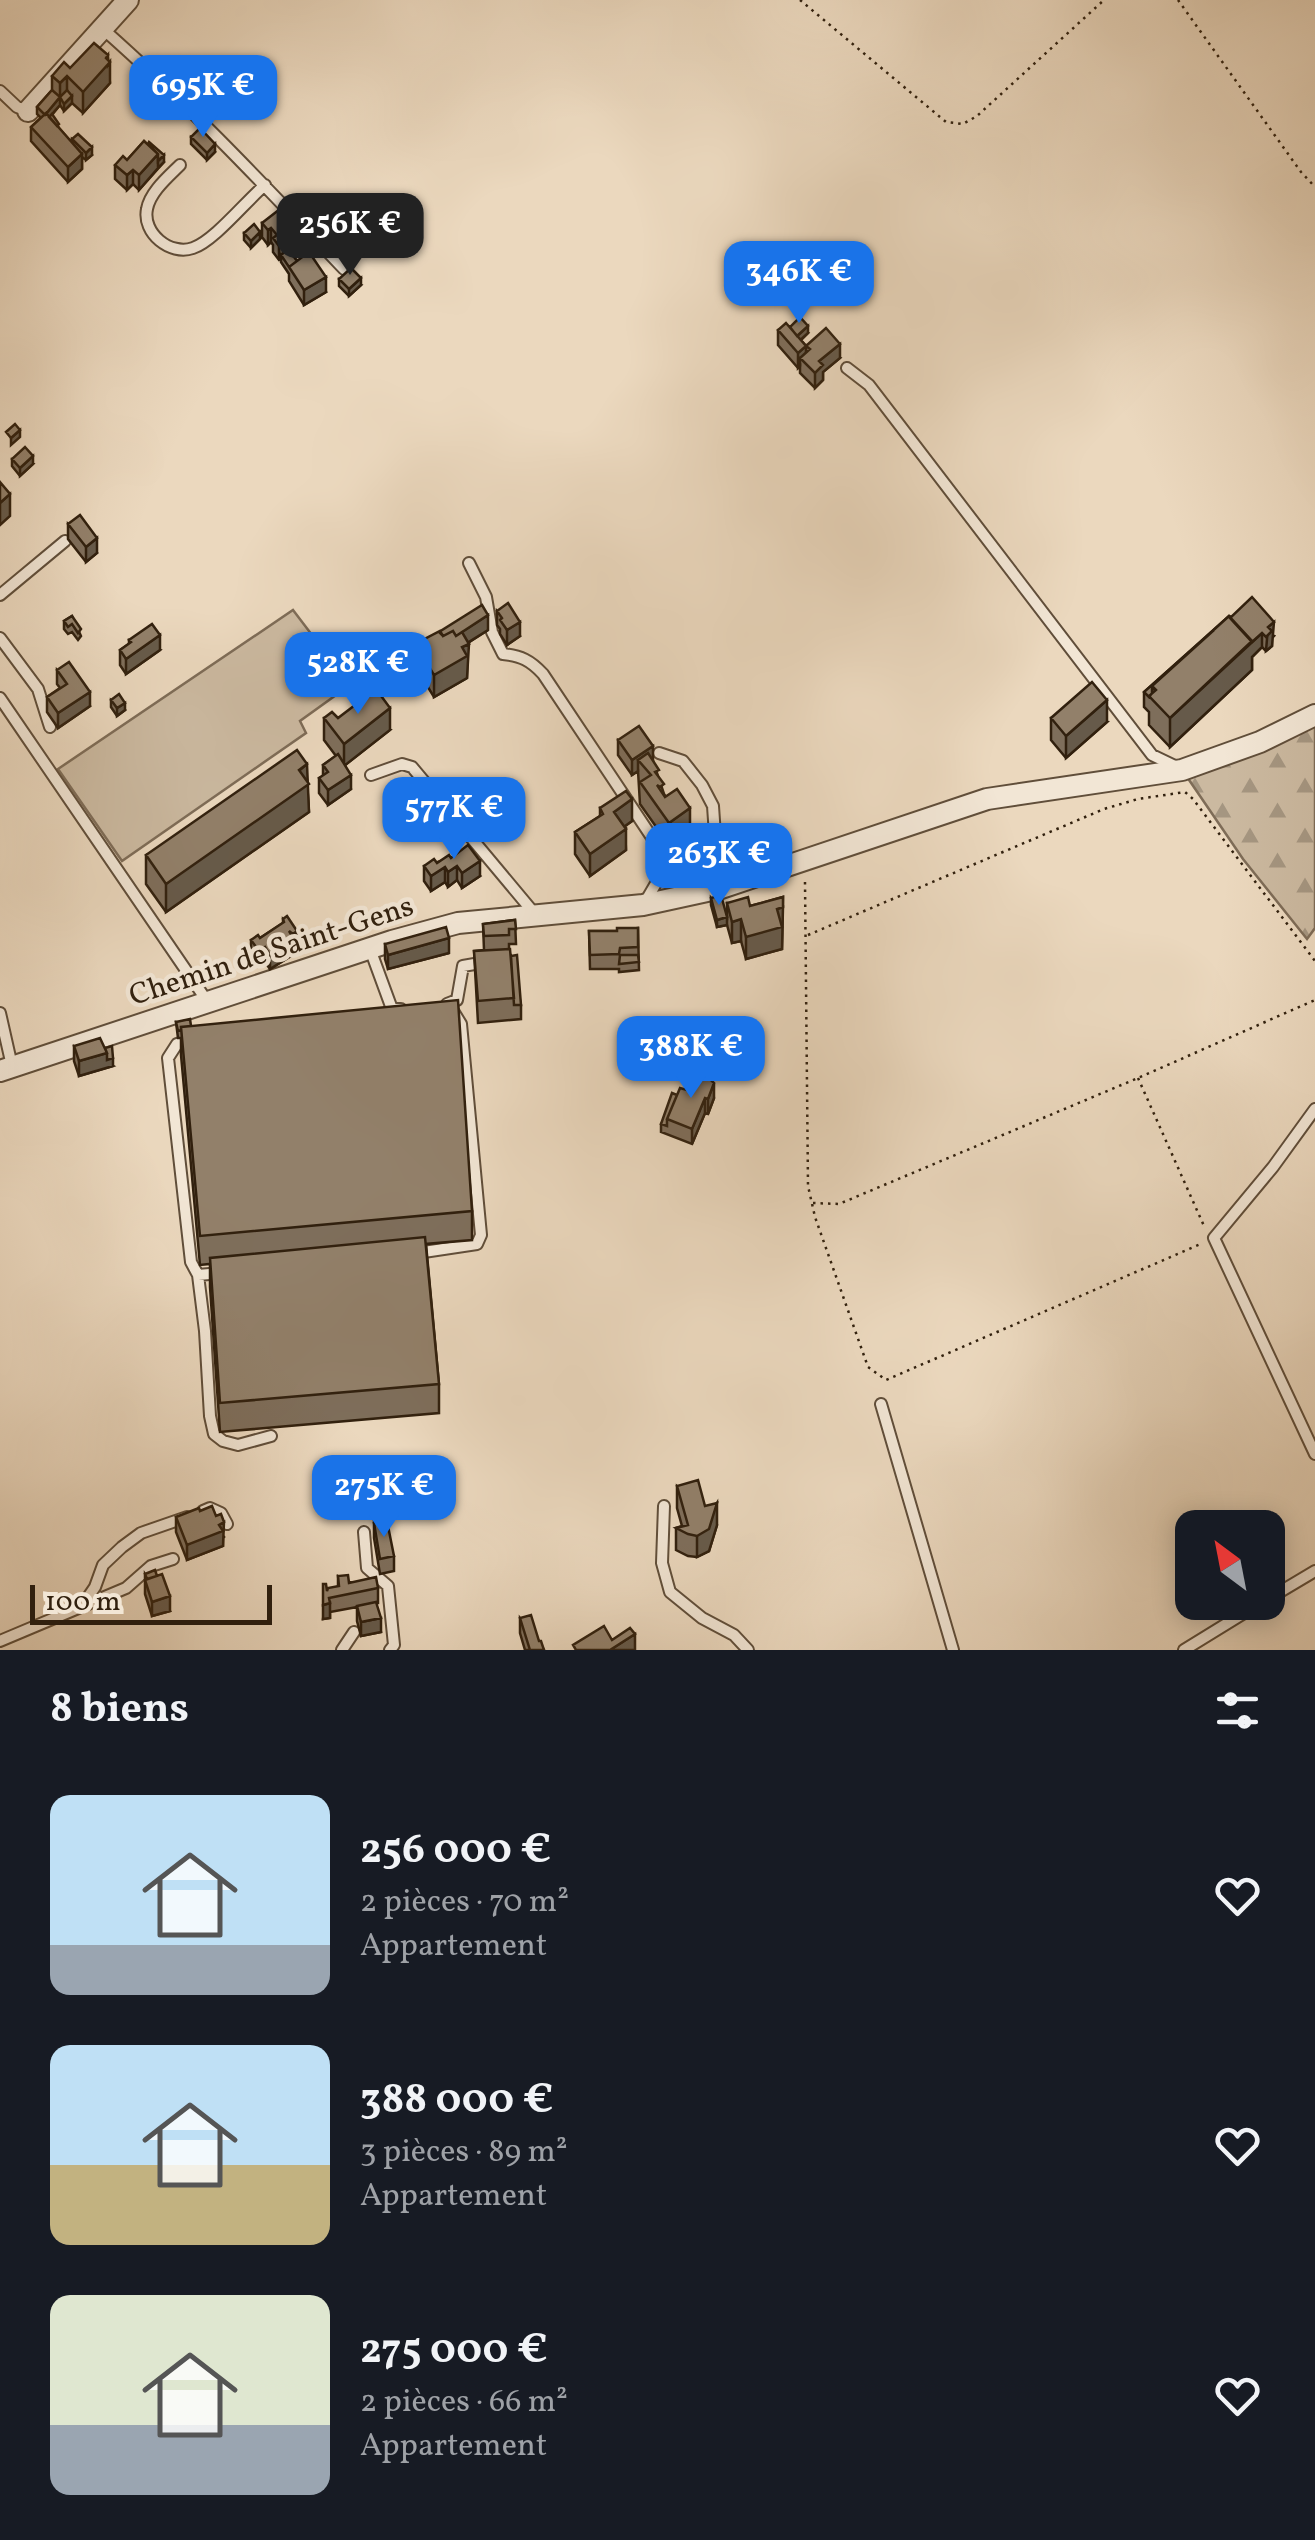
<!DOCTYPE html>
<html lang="fr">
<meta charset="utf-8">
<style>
body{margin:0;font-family:Vollkorn,serif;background:#20242c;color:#f1f3f6;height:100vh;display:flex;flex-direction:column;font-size:38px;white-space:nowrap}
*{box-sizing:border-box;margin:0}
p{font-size:32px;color:#9ea1a6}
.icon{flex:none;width:55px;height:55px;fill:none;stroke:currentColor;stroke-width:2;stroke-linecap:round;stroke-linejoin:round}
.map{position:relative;height:1650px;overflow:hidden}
.panel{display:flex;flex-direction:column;background:#171b24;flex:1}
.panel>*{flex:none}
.needle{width:65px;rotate:328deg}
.fabs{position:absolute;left:1175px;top:1510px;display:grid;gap:20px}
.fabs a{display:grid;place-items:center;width:110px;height:110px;border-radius:20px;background:#171b24;box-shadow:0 5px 25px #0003;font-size:50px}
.scale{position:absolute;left:30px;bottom:25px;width:242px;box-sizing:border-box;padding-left:10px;border:5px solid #31200e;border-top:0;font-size:28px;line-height:35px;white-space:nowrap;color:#31200e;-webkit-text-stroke:8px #f2e6d5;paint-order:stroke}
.price{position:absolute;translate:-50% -85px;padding:0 22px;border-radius:20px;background:#1a73e8;color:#fff;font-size:32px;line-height:65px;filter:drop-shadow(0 2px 5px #0008)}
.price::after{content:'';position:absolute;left:50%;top:60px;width:30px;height:22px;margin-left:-15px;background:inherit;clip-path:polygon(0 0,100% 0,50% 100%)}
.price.on{background:#222;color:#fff}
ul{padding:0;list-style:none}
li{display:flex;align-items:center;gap:30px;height:250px;padding:0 50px}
li span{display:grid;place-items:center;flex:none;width:280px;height:200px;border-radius:20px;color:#555}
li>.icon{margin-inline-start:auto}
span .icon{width:120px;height:120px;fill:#fffc;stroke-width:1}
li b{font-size:42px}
h2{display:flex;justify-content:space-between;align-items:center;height:120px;padding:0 50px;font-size:42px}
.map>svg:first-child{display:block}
.grass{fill:#cbb9a0;stroke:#7e6c57;stroke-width:2.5}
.forest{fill:url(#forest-firs);stroke:#7e6c57;stroke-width:2.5}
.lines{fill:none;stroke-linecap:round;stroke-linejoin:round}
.lane-casing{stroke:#604e3a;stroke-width:14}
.street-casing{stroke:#604e3a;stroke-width:24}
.path{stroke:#31200e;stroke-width:2.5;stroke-dasharray:2.5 5;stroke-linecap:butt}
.lane{stroke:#f2e6d5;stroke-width:10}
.street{stroke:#f2e6d5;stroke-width:20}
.wall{fill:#7e6e5b;stroke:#31200e;stroke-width:2.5}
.shaded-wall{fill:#665a4a;stroke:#31200e;stroke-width:2.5}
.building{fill:#92806a;stroke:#31200e;stroke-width:2.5}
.labels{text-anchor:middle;stroke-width:9;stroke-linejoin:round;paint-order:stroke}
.street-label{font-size:30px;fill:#31200e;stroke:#f2e6d5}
</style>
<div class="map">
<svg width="1315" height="1650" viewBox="0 0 1315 1650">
<defs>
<pattern id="forest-firs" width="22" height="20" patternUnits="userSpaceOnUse" patternTransform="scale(2.5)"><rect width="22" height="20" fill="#cbb9a0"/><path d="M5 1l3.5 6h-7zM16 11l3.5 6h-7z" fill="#a59681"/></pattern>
</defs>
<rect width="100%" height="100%" fill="#ebd8be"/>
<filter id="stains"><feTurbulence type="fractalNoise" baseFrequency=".002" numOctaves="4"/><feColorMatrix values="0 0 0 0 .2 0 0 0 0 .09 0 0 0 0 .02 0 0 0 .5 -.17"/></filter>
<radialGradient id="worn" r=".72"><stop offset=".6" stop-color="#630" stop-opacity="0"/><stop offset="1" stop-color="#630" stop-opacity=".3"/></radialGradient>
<path class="grass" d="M293 610 350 685 300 721 306 733 122 861 58 769Z"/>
<path class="forest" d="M1315 721V928L1307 939 1243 859 1185 774Z"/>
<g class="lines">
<g class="lane-casing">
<path id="lane" d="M103 29C188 104 266 187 344 269
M0 91 17 107 28 111
M180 165C168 177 150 192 147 209 142 233 170 256 193 248 214 241 246 201 265 185
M847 368 869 385 1152 755 1177 767
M469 563 486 597 492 632 503 654C521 656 530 660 543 674L665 857V868L644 904
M0 595 65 541
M0 638 38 689 50 727
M0 698 207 1001
M659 753 683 761 702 785 713 806 715 835 732 862 737 882
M371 775 402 764 412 767 534 913
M370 949 392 1009H401
M447 1004 457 1000 463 966 486 962
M0 1013 12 1066
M194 1039 177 1044 168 1058 191 1262 198 1275 221 1273
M1315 1109 1273 1167 1214 1238 1315 1454
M417 1253 477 1244 481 1235 461 1024 453 1011
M198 1275 205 1331 210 1416 214 1434 223 1441 238 1445 271 1436
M881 1404 953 1650
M664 1506 662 1563 670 1592 702 1618 734 1635 748 1650
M203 1511 210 1508 221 1513 227 1524
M364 1532 367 1568 388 1586 394 1645 390 1650
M1268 1599 1315 1571
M82 1606 95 1587 103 1565 122 1547 141 1533 187 1517
M0 1641 126 1588 151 1566 173 1559
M342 1650 354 1632
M1184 1650 1262 1602"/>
</g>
<g class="street-casing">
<path id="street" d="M28 111 128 0
M0 1071 392 941 458 923 643 905 721 888 987 799 1182 770 1260 742 1315 715"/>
</g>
<path class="path" d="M800 0 946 122 963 124 977 116 1104 0
M1178 0 1301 172 1315 187
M805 882 808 1186 815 1217 868 1367 886 1380 1203 1243
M808 935 1104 809 1138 799 1185 792 1193 799 1315 961
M1138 1078 1204 1226
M813 1203 839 1204 1138 1078 1315 1000"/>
<use href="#lane" class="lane"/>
<use href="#street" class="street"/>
</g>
<path class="wall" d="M108 59 110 83 83 113 72 103 64 111 60 105 52 115 59 128 72 143V139L92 155 86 160 82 157V169L68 182 31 141V127L41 118 37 114V107L52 90V76L70 68Z
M191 137 215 152 207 160 191 144Z
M144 141 164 162 139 190 133 184 127 190 115 179V165L127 160Z
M262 223 306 241 290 252 297 261 326 292 304 305 289 281V274L281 262V259L279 260 273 252V245L271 242 268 245 262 237Z
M244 233 260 239 251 248 244 240Z
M339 279 361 285 349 296 339 286Z
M790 327 808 333 801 340 806 346 840 358 823 372V380L815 388 800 373V366L798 368 778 345V330Z
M12 459 33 464 20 476 12 466Z
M68 524 97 553 86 562 68 539Z
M497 611 520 636 507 645 500 634V629L497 625Z
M72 616 81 636 78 640 72 632 68 634 64 629V621Z
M1229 616 1274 636 1272 638V646L1266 651 1262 647 1252 657V670L1170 747 1149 725V712L1144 707V692Z
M488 630 468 643 467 678 434 697 415 666V644Z
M129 640 160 650 126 674 120 665V650L129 644Z
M57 670 90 706 58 728 47 712V697L60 688 57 684Z
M111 700 125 710 117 716 111 707Z
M324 718H338L390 730 345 765 351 789 328 805 319 793V778L323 776V765L336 756 324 740Z
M1051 718 1107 722 1066 758 1051 740Z
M618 740 653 761 664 794 690 830 669 845 640 804 638 771 632 775 618 755Z
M307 781 309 812 166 912 146 884V855Z
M600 808 632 821 625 826 626 850 590 876 575 854V832L600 816Z
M451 858 480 876 462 888 457 880 448 887 445 882 431 891 424 881V866Z
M783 897 782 949 746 959 741 941 732 943 727 925 717 927 711 905V898L727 917V903L750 906Z
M283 919 297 931V946L294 948V954L270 969 265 962 259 966 251 954V940L260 938 283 923Z
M515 920 516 944H509V949L521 1005V1019L478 1023 474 951 484 950 483 924Z
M638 928 639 970 619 972V969H590L589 931H617Z
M385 944 449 953 388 969 385 959Z
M176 1022 191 1026 472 1211V1240L426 1244 439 1384V1413L220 1432 210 1287V1264L200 1265 181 1055V1038H178Z
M74 1046 113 1066 79 1076 74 1061Z
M711 1080 714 1098 708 1114 705 1113 692 1144 661 1132V1124L687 1090Z
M677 1486 705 1506 717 1525 709 1551 697 1557 688 1556 676 1550V1528L682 1526 677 1508Z
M200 1511 224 1537 223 1538V1546L187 1560 176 1532V1517Z
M374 1523 394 1556V1571L380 1574 374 1538Z
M145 1574 170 1611 152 1616 145 1594Z
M338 1576 349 1582 378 1588V1603H376L381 1632 361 1636 357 1621V1607L330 1612V1618L323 1619 327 1591 338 1586Z
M520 1618 539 1641 544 1650H525L520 1633Z"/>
<path class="shaded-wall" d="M108 55V65L110 62V83L83 113V92Z
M67 76V98L60 97V83Z
M72 96V103L64 111V104Z
M60 97V105L45 122V115Z
M215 144V152L207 160V153Z
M92 147V155L86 160V153Z
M82 154V169L68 182V167Z
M158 154V168L139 190V175Z
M164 155V162L158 168V161Z
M133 170V184L127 190V175Z
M306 226V241L283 258 281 255 279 260V246Z
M271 228V242L268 245V230Z
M260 232V239L251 248V241Z
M326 277V292L304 305V290Z
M361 278V285L349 296V289Z
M808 326V333L794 346V339Z
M840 344V358L823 372V380L815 388V373L819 361Z
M806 346V360L800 358V366L798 368V353Z
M20 430V437L11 445V438Z
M33 456V464L20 476V468Z
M10 494V516L0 525V503Z
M97 538V553L86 562V547Z
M488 615V630L443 658V644Z
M520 622V636L507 645V630Z
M1274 622 1272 646 1266 651 1268 627Z
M1262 633V647L1252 657V670L1170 747V718Z
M160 635V650L126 674V659Z
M469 644 467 678 434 697V675L462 647Z
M90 692V706L58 728V713Z
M1107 700V722L1066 758V736Z
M125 703V710L117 716V708Z
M390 708V730L344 766V744Z
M653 746V760H638V771L632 775V760Z
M307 764 309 812 166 912V884Z
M351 775V789L328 805V790Z
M632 799V821L614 834V812Z
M690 808V830L669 845V823Z
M626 829V850L590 876V854Z
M480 861V876L462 888V873Z
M457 866V880L448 887V872Z
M445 867V882L431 891V876Z
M783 907 782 949 746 959V937L777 909Z
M727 917V925L717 927V920Z
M741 919V941L732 943V922Z
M297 931V946L294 948V954L270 969V955L293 940V934Z
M449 938V953L388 969V955Z
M265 947V962L259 966V951Z
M107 1053 113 1058V1066L79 1076V1061Z
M714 1083V1098L708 1114V1099Z
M705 1098V1113L692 1144V1129Z
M717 1503V1525L709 1551 697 1557V1536Z
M224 1522 223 1546 187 1560V1545Z
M170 1596V1611L152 1616V1602Z
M330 1603V1618L323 1619V1605Z
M381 1618V1632L361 1636V1622Z
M635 1634V1650H610Z"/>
<path class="building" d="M94 43 108 55 106 58 110 62 83 92 67 76 60 83 52 76 64 62 70 68Z
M52 90 60 97 67 90 72 96 64 104 60 97 45 115 37 107Z
M46 113 82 154 68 167 31 127Z
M52 114 59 124 57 126 49 117Z
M200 128 215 144 207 153 191 137Z
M78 134 92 147 86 153 72 139Z
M144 141 158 154 139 175 133 170 127 175 115 165 123 156 127 160Z
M149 142 164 155 158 161V154L148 144Z
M289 202 306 226 279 246 273 238 277 235 271 228 268 230 262 223Z
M254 224 260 232 251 241 244 233Z
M288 249 297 261 289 267 281 255Z
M309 252 326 277 304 290 289 267Z
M351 268 361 278 349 289 339 279Z
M800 317 808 326 797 336 790 327Z
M786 323 806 346 798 353 778 330Z
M826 328 840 344 819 361 823 365 815 373 800 358 810 349 806 346Z
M15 424 20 430 11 438 6 432Z
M25 447 33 456 20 468 12 459Z
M0 482 10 494 0 503Z
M80 515 97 538 86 547 68 524Z
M1252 597 1274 622 1268 627 1272 631 1266 637 1262 633 1252 642 1230 618Z
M508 603 520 622 507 630 500 620 502 618 497 611Z
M482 605 488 615 456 636 453 631 443 636 439 632Z
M72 616 81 629 78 633 72 624 68 627 64 621Z
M1229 616 1252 641 1170 718 1149 696 1156 690 1152 686Z
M152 624 160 635 126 659 120 650 131 642 129 640Z
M1214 630 1152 686V693L1149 697 1144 692Z
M440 631 443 636 453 631 456 636 462 632 469 644 462 647 467 656 434 675 415 644Z
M69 662 90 692 58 713 47 697 67 684 57 670Z
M1092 682 1107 700 1066 736 1051 718Z
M376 689 390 708 344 744 324 718 332 712 338 718Z
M119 694 125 703 117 708 111 700Z
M639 726 653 746 632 760 618 740Z
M297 750 307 764 299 770 309 784 166 884 146 855Z
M648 753 659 770 655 772 664 784 660 787 657 785 665 797 677 789 690 808 669 823 640 782 651 775 638 760Z
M338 754 351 775 328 790 319 778 328 772 323 765Z
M626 791 632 799 614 812 626 829 590 854 575 832 603 814 600 808Z
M468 845 480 861 462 873 457 866 448 872 445 867 431 876 424 866 434 859 437 863 449 855 451 858Z
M721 895 727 917 717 920 711 898Z
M748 897 750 906 783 897V907L777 909 782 927 746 937 741 919 732 922 727 903Z
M287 916 297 931 293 934 289 931 294 939 270 955 265 947 259 951 251 940 258 935 260 938 284 922 283 919Z
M515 920 516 929H509V935L484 936 483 924Z
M446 927 449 938 388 955 385 944Z
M617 928H638V947L620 948 619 954 590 955 589 931H617Z
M510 949 514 998 478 1001 474 951Z
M517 955 521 1005H514L511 956Z
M620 955H638L639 962 619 964Z
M458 1000 472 1211 200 1236 181 1027Z
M190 1019 191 1026 181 1027V1030L178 1031 176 1022Z
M100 1038 107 1053 79 1061 74 1046Z
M112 1046 113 1058 107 1060V1053L105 1048Z
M699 1068 711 1073 709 1079 697 1074Z
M694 1073 711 1080 714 1083 708 1099 705 1098 692 1129 667 1119 680 1088 687 1090Z
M672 1093 677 1095 667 1119V1126L661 1124Z
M425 1237 439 1384 220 1403 210 1258Z
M698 1480 705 1506 717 1503 709 1529 697 1536 688 1534 676 1528 688 1525 677 1486Z
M212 1506 216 1516 221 1514 224 1522 219 1525 223 1531 187 1545 176 1517 199 1508 200 1511Z
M387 1521 394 1556 380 1559 374 1523Z
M155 1570 157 1576 147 1579 145 1574Z
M162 1574 170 1596 152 1602 145 1580Z
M348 1575 349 1583 376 1577 378 1588 329 1598 330 1603 323 1605V1584H326L327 1591 328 1588 339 1586 338 1576Z
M376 1602 381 1618 361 1622 357 1606Z
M531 1615 539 1641H541L544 1650H530L520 1618Z
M604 1626 612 1640 630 1628 635 1634 610 1650H576L573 1645Z"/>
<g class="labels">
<g class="street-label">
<text transform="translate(271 950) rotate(-18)" y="10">Chemin de Saint-Gens</text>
</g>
</g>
<rect width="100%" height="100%" filter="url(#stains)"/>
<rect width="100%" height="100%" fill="url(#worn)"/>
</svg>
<div class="fabs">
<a><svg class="needle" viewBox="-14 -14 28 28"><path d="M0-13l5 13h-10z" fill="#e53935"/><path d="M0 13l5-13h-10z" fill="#9ea1a6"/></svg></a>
</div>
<div class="scale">100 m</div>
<b class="price" style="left:203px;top:140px">695K €</b>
<b class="price on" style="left:350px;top:278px">256K €</b>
<b class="price" style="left:799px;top:326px">346K €</b>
<b class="price" style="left:358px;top:717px">528K €</b>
<b class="price" style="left:454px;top:862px">577K €</b>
<b class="price" style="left:719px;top:908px">263K €</b>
<b class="price" style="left:691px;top:1101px">388K €</b>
<b class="price" style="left:384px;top:1540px">275K €</b>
</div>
<section class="panel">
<h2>8 biens<svg class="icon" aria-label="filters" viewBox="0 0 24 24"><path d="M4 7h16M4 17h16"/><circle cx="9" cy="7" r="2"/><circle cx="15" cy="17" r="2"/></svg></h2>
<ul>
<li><span style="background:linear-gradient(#bfe0f5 75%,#9aa5b1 0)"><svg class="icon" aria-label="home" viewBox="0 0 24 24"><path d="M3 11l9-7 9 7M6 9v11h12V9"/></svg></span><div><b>256 000 €</b><p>2 pièces · 70 m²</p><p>Appartement</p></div><svg class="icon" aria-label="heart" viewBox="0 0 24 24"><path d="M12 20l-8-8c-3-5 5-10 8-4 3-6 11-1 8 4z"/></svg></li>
<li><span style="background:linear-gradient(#bfe0f5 60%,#c2b280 0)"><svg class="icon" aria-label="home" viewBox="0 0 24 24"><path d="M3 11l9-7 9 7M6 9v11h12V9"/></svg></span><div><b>388 000 €</b><p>3 pièces · 89 m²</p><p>Appartement</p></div><svg class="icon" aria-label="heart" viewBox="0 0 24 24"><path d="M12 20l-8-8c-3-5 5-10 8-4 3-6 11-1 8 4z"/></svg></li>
<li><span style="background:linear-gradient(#dfe7d0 65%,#9aa5b1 0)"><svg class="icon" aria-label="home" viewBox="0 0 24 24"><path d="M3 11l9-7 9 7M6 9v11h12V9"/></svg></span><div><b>275 000 €</b><p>2 pièces · 66 m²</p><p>Appartement</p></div><svg class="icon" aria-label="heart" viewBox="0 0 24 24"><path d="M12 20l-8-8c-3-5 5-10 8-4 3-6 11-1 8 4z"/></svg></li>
</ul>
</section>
